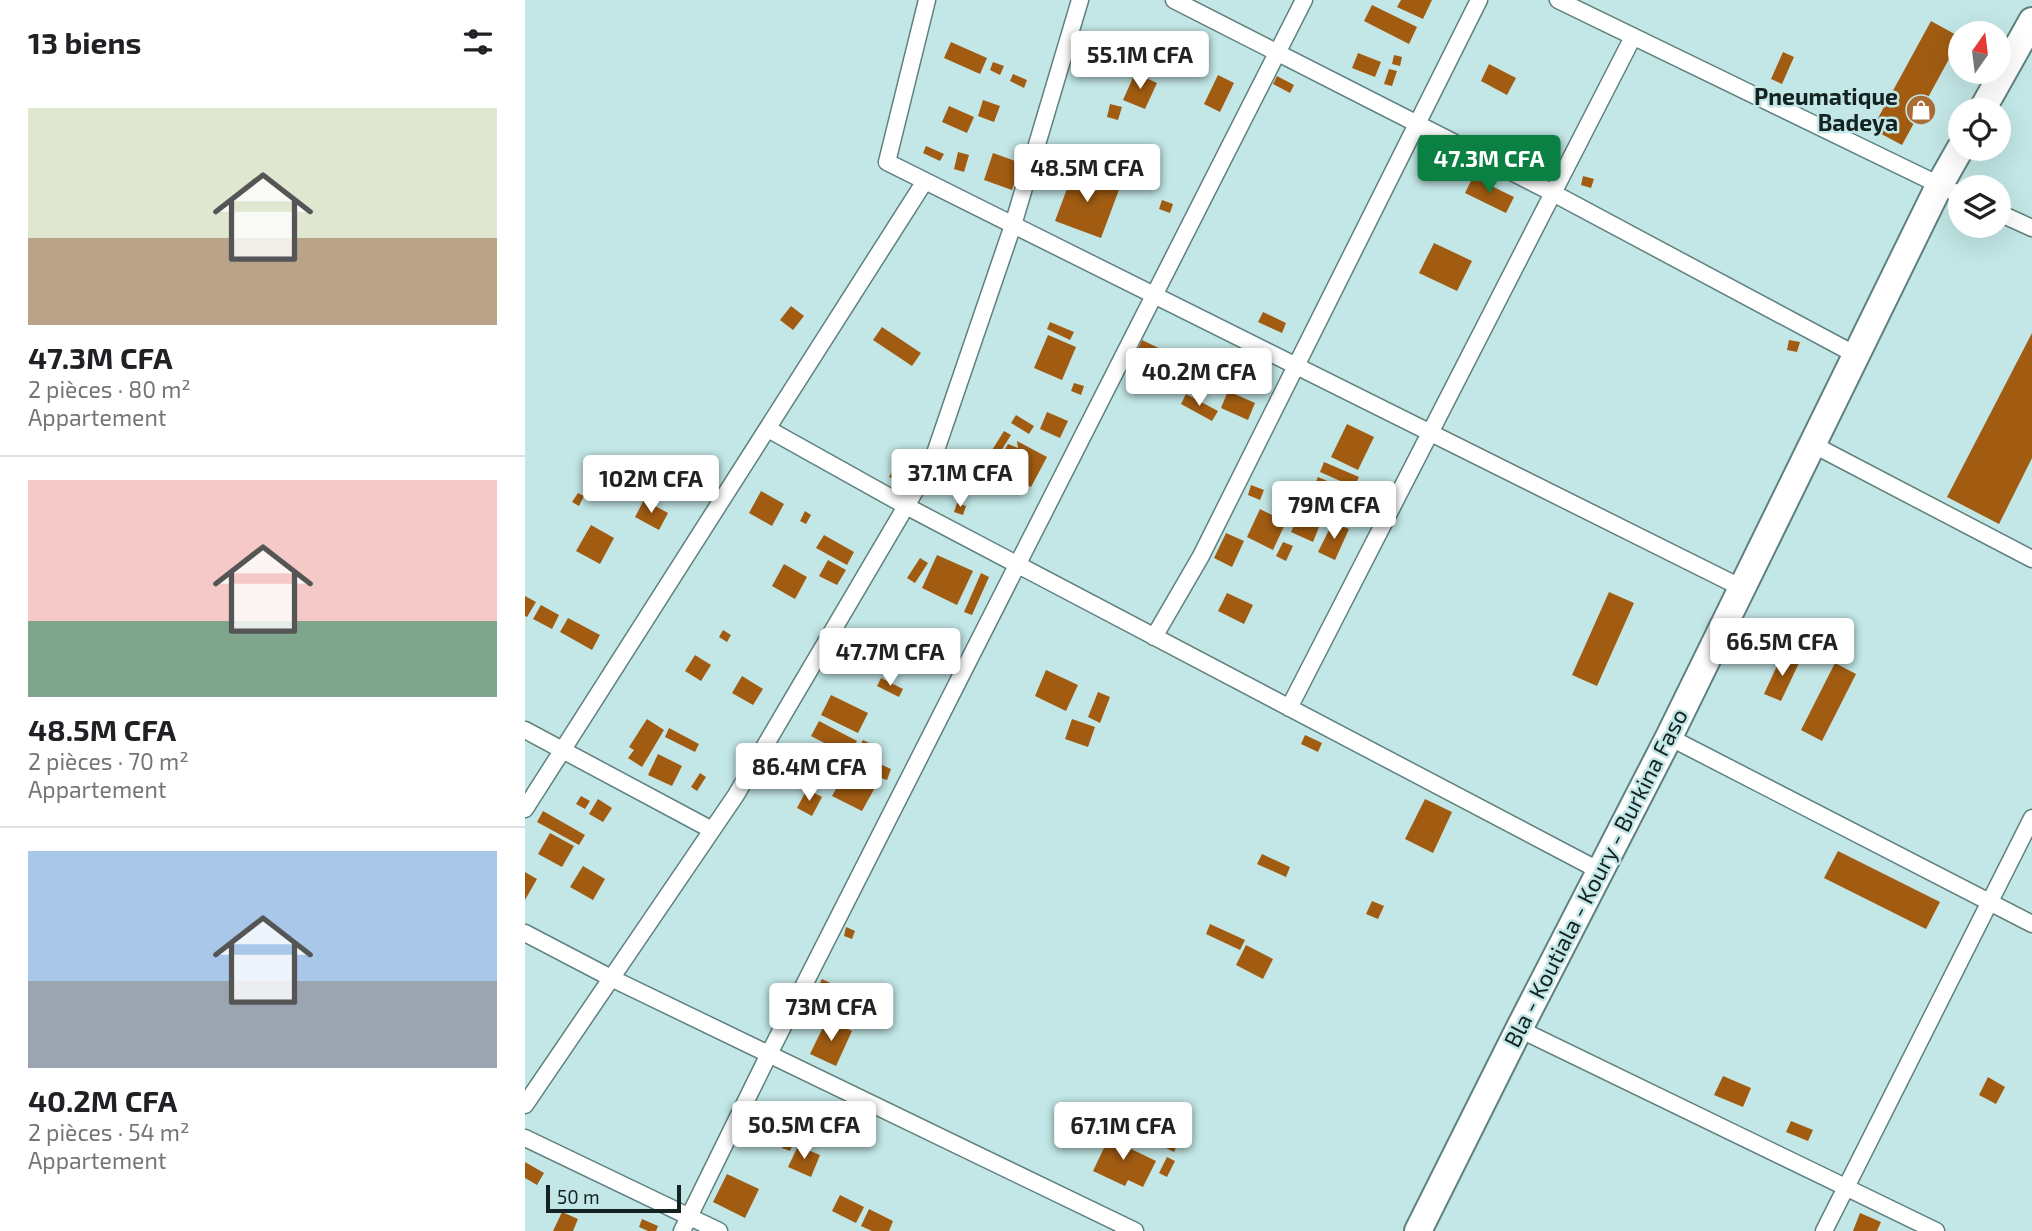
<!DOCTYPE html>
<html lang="fr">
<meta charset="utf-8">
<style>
body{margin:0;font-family:"Exo 2",sans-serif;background:#f6f6f6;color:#202124;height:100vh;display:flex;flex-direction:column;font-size:26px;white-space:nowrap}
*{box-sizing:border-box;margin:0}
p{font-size:23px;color:#757577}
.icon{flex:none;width:38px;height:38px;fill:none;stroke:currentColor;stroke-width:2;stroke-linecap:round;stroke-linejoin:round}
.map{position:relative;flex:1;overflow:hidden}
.panel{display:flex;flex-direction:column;background:#fff;width:525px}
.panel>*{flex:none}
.needle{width:46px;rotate:14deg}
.controls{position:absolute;left:1423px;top:21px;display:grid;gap:14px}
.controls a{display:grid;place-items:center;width:63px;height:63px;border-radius:50%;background:#fff;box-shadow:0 7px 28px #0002;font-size:35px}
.scale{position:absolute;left:21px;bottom:18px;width:135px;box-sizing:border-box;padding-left:7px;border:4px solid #142221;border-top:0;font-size:19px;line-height:24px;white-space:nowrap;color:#142221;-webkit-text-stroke:5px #c2e7e6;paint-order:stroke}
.price{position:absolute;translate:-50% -60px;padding:0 16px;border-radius:7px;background:#fff;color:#222;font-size:23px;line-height:46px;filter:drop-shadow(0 2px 4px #0008)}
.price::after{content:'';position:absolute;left:50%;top:42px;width:21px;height:16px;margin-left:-10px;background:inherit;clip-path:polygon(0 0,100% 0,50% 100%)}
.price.on{background:#0b8043;color:#fff}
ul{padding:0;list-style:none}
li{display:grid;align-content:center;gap:14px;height:371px;padding:0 28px}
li+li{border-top:2px solid #e0e0e0}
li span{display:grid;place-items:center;height:217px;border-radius:0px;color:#555}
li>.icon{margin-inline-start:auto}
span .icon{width:126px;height:126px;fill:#fffc;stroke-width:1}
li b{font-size:30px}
h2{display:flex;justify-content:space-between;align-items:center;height:84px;padding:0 28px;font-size:30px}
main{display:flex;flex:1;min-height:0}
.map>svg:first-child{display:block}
.building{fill:#a15c12}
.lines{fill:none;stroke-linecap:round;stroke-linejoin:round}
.street-casing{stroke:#5e817f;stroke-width:19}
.primary-casing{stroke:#5e817f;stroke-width:30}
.street{stroke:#fff;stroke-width:16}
.primary{stroke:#fff;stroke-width:26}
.labels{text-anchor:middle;stroke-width:5;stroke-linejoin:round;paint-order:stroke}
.poi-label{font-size:23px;font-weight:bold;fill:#142221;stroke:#c2e7e6;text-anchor:end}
.street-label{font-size:23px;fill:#142221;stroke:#c2e7e6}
</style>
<main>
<section class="panel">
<h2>13 biens<svg class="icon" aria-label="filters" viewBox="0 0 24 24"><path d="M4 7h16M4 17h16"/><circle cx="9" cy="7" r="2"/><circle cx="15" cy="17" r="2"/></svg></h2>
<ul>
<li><span style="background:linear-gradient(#dfe7d0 60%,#b9a48a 0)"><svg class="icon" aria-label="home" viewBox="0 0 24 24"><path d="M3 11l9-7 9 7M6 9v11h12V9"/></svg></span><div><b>47.3M CFA</b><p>2 pièces · 80 m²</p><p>Appartement</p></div></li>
<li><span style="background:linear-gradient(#f6c9c9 65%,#7fa58c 0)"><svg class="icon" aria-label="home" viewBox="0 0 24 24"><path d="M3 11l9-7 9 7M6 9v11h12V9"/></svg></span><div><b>48.5M CFA</b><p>2 pièces · 70 m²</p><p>Appartement</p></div></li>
<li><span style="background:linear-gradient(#a9c7e8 60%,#9aa5b1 0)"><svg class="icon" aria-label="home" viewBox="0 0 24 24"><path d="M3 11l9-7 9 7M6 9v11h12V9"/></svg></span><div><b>40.2M CFA</b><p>2 pièces · 54 m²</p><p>Appartement</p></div></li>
</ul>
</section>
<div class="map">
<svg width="1507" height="1231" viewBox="0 0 1507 1231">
<rect width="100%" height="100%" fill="#c2e7e6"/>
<path class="building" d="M876 0H907L898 19 872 7Z
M847 5 892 27 884 44 839 21Z
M1406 21 1435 37V39L1377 145 1347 129Z
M651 41 662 43 660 51 649 48Z
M426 42 462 58 455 74 419 58Z
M1258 52 1269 57 1257 84 1246 79Z
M833 53 856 62 850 77 827 68Z
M869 55 877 57 875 66 867 64Z
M468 62 479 66 475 75 465 70Z
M964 64 991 78 982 95 956 81Z
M864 69 872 71 867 86 859 84Z
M610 73 632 83 620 109 598 100Z
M488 74 502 80 499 88 485 81Z
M693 75 709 83 695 112 679 104Z
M752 76 769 85 765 93 748 84Z
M458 100 475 106 469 122 453 116Z
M585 104 597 107 593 120 582 117Z
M424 106 449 117 442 133 417 122Z
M580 145 607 155 596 185 568 175Z
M401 146 419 154 415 161 398 153Z
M433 152 444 155 439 172 429 169Z
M468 153 496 163 487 190 459 180Z
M549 170 595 187 576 238 530 221Z
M1058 176 1069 179 1066 188 1056 185Z
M948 177 989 197 981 213 940 193Z
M637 200 648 204 645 213 634 209Z
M909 243 947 261 932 291 894 273Z
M266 306 279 316 268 330 255 320Z
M738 312 761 323 757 333 733 322Z
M525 322 549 332 545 340 522 329Z
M357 327 396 353 387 366 348 340Z
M1507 333V458L1474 524 1422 497Z
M523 335 551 347 537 380 509 368Z
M617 340 644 353 634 373 608 360Z
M1264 340 1275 342 1272 352 1262 350Z
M549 383 559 386 556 395 546 391Z
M703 391 730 403 723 420 696 408Z
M661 394 693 411 687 421 656 404Z
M522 412 543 421 535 438 515 429Z
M491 415 509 426 504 434 486 423Z
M822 424 849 437 833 470 806 457Z
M479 431 486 435 464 470 457 466Z
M492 441 522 457 506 487 468 471 483 444 493 448Z
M799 462 834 477 829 487 795 472Z
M372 463 387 471 379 485 364 477Z
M793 477 830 493 817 523 780 507Z
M726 485 739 490 735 500 723 495Z
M236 491 259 504 247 526 224 513Z
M53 493 59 496 54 506 47 502Z
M119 500 143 513 134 530 110 517Z
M432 503 441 506 438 515 429 512Z
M735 509 761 522 748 550 722 537Z
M280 511 286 515 281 524 275 521Z
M775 512 796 522 788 542 766 532Z
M808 522 824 529 810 560 793 552Z
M66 525 89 538 75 564 51 551Z
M701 533 719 541 707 567 689 558Z
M299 535 329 552 322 565 291 548Z
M758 542 768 546 761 561 751 556Z
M412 555 448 571 432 605 397 588Z
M395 558 403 563 390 583 382 578Z
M303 560 321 570 312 585 294 576Z
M259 564 282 577 270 599 247 586Z
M456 573 464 577 447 615 439 612Z
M1084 592 1109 603 1072 686 1047 675Z
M702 593 728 605 719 624 693 611Z
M0 596 11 602 2 617 0 616Z
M16 605 34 615 27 629 8 619Z
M43 618 75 635 67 650 35 632Z
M198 630 206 635 202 642 194 637Z
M170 655 186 665 176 681 160 671Z
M1257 655 1274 663 1256 701 1239 694Z
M1310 663 1331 674 1297 741 1276 730Z
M521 670 553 685 541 711 510 696Z
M217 676 238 689 228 705 207 693Z
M356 678 378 689 374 697 352 686Z
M573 692 585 697 575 723 563 717Z
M306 695 343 713 333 733 296 715Z
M122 719 139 730 117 767 103 758 109 750 104 747Z
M547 719 570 727 563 747 540 739Z
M294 721 332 741 324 756 286 736Z
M144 728 174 744 170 752 140 737Z
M780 735 797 743 793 752 776 744Z
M338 740 352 747 348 755 334 747Z
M133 754 157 766 147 786 123 775Z
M355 764 366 769 362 780 350 776Z
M323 767 353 782 337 811 307 796Z
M175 773 181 777 172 791 166 787Z
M282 789 297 797 287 816 272 808Z
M56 796 65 801 60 809 51 804Z
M73 799 87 808 78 822 64 814Z
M900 799 927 812 908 853 880 839Z
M18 811 60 835 54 845 12 822Z
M25 833 49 846 37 867 13 854Z
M1313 851 1415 902 1401 929 1299 878Z
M737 854 765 867 761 877 732 864Z
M58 866 80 879 68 900 45 887Z
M0 872 12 879 0 900Z
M847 901 859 906 853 919 841 914Z
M685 924 720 940 715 950 681 934Z
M321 927 330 931 327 939 319 936Z
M721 945 748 959 738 979 711 965Z
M297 979 345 1002 334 1024 286 1000Z
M302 1019 327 1031 311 1066 285 1054Z
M1198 1076 1226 1088 1218 1107 1189 1095Z
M1463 1077 1480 1087 1471 1104 1454 1095Z
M250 1103 269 1112 254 1143 236 1134Z
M1266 1121 1288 1130 1283 1141 1261 1132Z
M640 1129 656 1137 649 1152 633 1144Z
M587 1131 605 1140 602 1147 631 1161 618 1187 603 1180 600 1186 568 1171Z
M264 1132 272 1136 265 1151 257 1148Z
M273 1146 295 1155 286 1177 263 1167Z
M642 1157 650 1161 642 1177 634 1173Z
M0 1162 19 1173 12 1185 0 1178Z
M202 1174 234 1189 220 1218 188 1202Z
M315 1195 339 1207 331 1223 307 1211Z
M344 1209 368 1221 364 1231H347L336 1226Z
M37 1212 53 1219 48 1231H28Z
M1335 1213 1356 1222 1352 1231H1328Z
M117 1219 133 1226 131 1231H123L114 1227Z"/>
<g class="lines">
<g class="street-casing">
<path id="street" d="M402 0 362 162 1217 588
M649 0 1028 193 1331 355
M1033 0 1435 195
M1474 213 1507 228
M243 429 381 506 1075 871
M1287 444 1507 559
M629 637 676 556 954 0
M764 708 1108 37
M0 730 187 830
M1144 737 1507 924
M0 809 400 181
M0 933 86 978 610 1231
M994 1029 1411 1231
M0 1105 211 795 407 462 488 225 555 0
M0 1138 194 1231
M157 1231 244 1054 779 0
M1299 1231 1507 818"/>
</g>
<g class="primary-casing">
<path id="primary" d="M1457 110 1507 21
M893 1231 994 1029 1144 737 1414 186 1435 149"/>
</g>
<use href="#street" class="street"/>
<use href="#primary" class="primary"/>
</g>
<defs>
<g id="shop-disc" transform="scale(1.575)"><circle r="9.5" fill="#ab6c33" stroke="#c2e7e6"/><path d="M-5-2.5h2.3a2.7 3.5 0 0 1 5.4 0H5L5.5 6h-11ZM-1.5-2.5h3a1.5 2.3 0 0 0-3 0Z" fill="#fff"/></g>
</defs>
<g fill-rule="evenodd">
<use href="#shop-disc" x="1396" y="110"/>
</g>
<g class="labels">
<g class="poi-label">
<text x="1373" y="105">Pneumatique<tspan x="1373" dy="26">Badeya</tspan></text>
</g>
<g class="street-label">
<text transform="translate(1071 878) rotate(-63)" y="8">Bla - Koutiala - Koury - Burkina Faso</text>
</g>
</g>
</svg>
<div class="controls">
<a><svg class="needle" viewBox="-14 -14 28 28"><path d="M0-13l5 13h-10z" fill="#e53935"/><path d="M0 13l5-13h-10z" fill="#757577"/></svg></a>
<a><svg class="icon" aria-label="locate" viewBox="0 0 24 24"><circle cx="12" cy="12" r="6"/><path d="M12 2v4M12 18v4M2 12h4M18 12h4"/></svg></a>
<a><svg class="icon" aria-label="layers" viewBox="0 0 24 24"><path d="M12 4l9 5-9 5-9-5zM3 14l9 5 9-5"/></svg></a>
</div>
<div class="scale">50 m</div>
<b class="price" style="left:615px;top:91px">55.1M CFA</b>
<b class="price on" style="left:964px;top:195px">47.3M CFA</b>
<b class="price" style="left:562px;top:204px">48.5M CFA</b>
<b class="price" style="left:674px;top:408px">40.2M CFA</b>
<b class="price" style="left:435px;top:509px">37.1M CFA</b>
<b class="price" style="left:126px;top:515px">102M CFA</b>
<b class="price" style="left:809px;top:541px">79M CFA</b>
<b class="price" style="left:1257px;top:678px">66.5M CFA</b>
<b class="price" style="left:365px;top:688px">47.7M CFA</b>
<b class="price" style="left:284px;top:803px">86.4M CFA</b>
<b class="price" style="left:306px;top:1043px">73M CFA</b>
<b class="price" style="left:279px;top:1161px">50.5M CFA</b>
<b class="price" style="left:598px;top:1162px">67.1M CFA</b>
</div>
</main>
